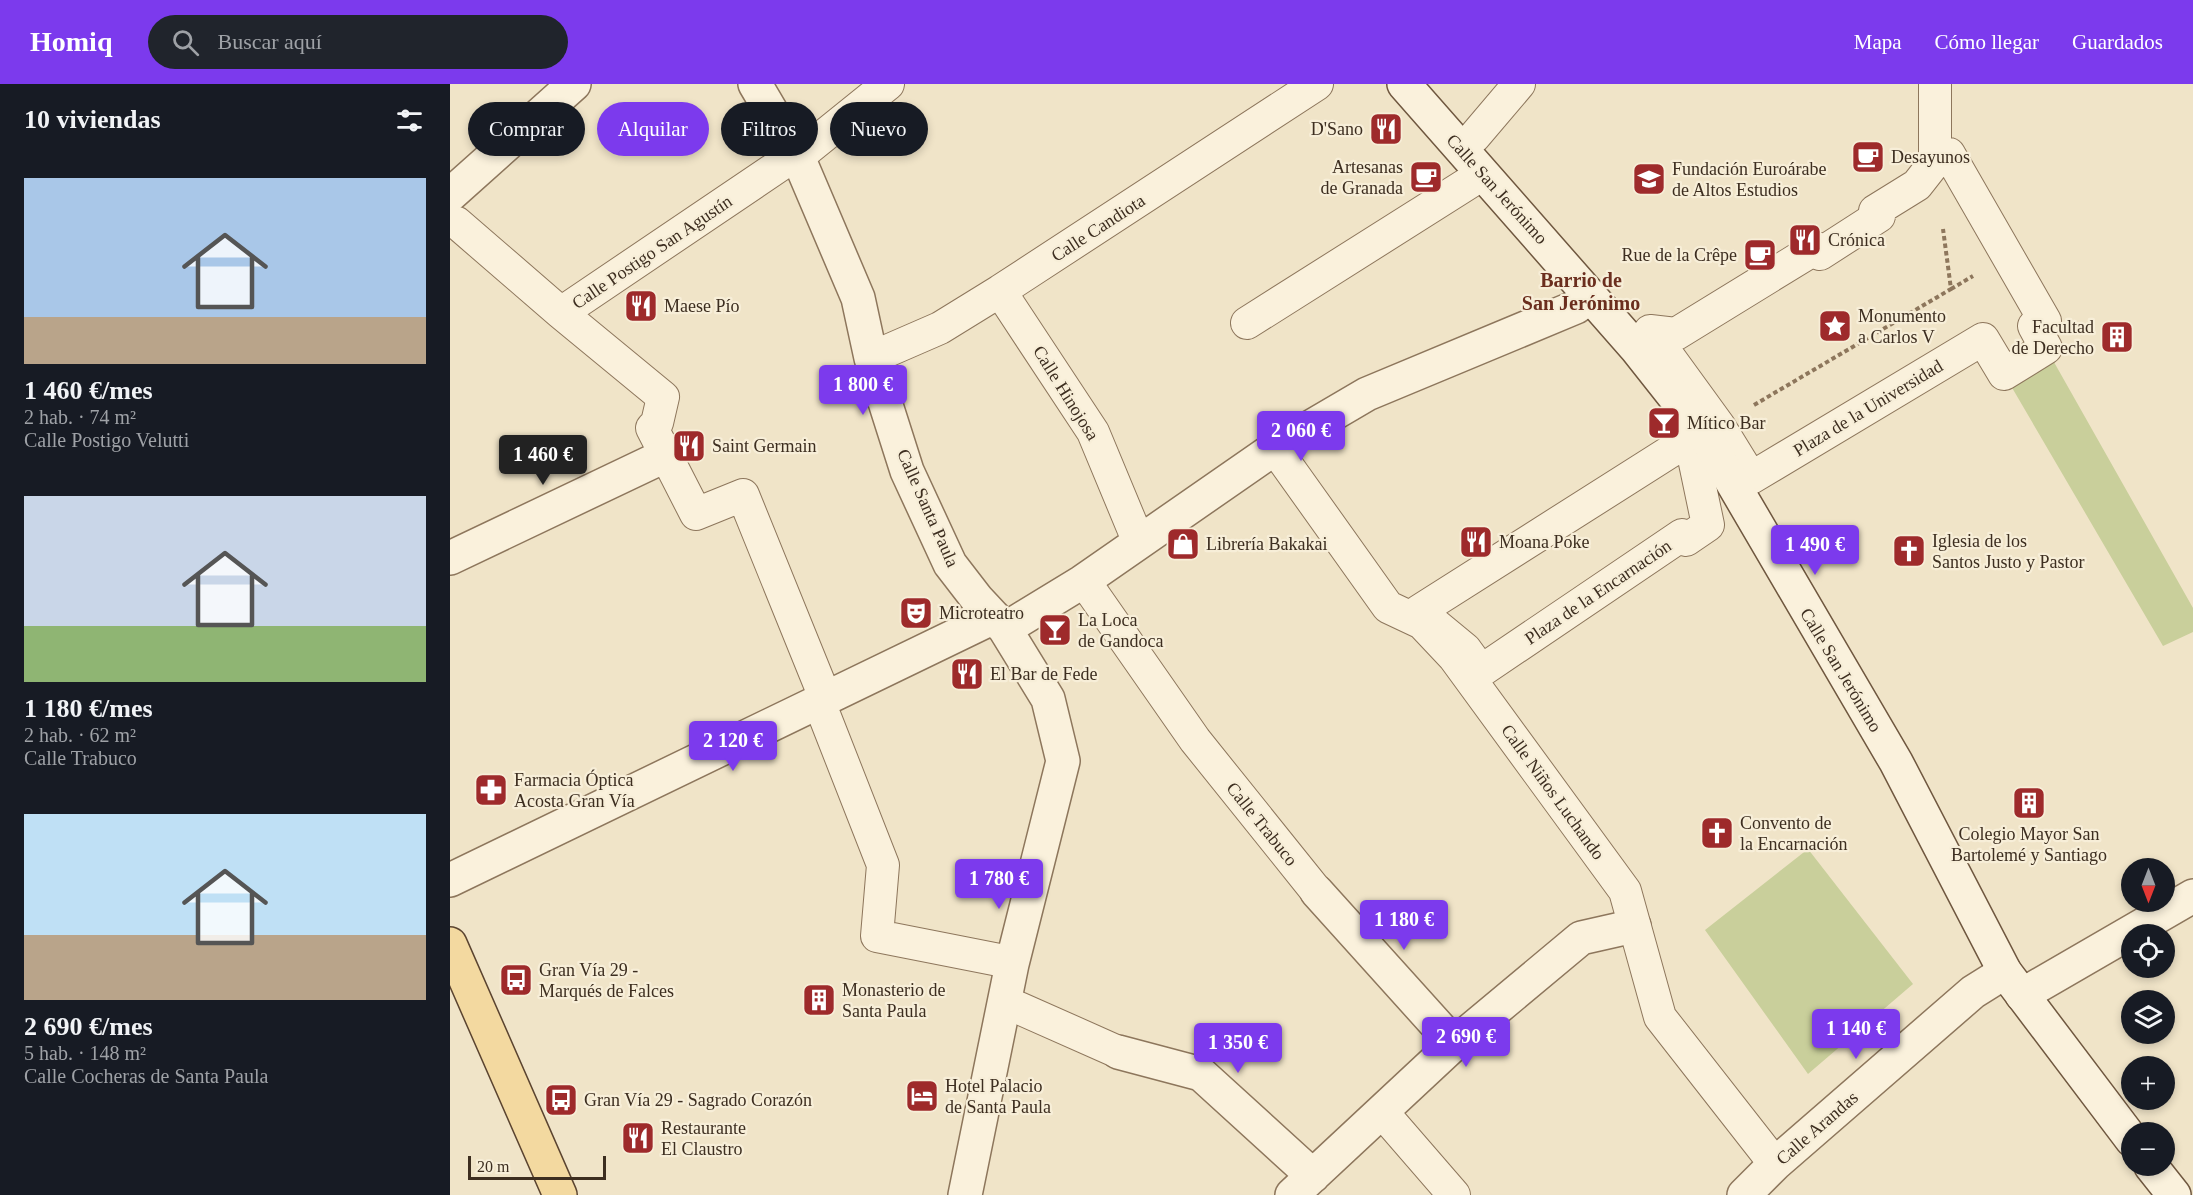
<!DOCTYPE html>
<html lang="es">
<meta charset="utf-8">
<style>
body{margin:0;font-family:"Times New Roman",serif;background:#20242c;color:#f1f3f6;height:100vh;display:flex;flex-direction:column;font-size:22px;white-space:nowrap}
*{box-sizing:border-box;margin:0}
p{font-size:20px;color:#9ea1a6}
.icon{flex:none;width:33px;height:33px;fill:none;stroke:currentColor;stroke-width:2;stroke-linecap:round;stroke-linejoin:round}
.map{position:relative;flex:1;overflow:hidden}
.details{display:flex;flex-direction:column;background:#171b24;width:450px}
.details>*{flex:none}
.hud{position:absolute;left:18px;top:18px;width:570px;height:54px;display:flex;gap:12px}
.needle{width:39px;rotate:180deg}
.controls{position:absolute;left:1671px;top:774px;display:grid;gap:12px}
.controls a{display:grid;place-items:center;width:54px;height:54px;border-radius:50%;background:#171b24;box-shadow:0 3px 9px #0003;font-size:30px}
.scale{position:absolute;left:18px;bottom:15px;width:138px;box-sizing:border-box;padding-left:6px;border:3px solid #3d2e20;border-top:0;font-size:16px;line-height:21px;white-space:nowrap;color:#3d2e20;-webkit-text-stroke:4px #f7eed8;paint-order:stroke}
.price{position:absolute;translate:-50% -51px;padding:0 14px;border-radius:6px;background:#7c3aed;color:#fff;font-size:20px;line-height:39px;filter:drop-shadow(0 2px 3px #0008)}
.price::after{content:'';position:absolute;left:50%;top:36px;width:18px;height:14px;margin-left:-9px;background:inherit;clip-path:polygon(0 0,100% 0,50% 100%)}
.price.active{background:#222;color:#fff}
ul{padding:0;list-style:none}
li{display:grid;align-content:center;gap:12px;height:318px;padding:0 24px}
li span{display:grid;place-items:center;height:186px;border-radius:0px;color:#555}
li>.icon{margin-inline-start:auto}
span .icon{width:108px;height:108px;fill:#fffc;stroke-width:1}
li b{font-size:26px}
h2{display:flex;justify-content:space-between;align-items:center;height:72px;padding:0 24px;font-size:26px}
.chip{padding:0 21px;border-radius:27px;background:#171b24;box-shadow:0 3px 9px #0003;font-size:21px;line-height:54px}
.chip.active{background:#7c3aed;color:#fff}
header{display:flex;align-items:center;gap:36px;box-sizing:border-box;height:84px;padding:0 30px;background:#7c3aed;color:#fff}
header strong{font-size:28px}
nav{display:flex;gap:33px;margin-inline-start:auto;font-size:21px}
.search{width:420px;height:54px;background:#20242c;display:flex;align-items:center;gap:15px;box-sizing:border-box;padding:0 21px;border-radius:33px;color:#9ea1a6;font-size:22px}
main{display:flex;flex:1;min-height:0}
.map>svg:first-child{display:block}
.green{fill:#c9cf9b}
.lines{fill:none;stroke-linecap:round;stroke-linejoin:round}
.pedestrian-casing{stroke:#8d765c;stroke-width:34}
.minor-casing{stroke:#8d765c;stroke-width:36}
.tertiary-casing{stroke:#8d765c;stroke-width:36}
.secondary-casing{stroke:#6f573f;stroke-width:36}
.primary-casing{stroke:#5b4430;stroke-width:36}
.path{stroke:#8d765c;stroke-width:4;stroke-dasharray:4.5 3;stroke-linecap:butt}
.pedestrian{stroke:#faf1dc;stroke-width:32}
.minor{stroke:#faf1dc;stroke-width:33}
.tertiary{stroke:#faf1dc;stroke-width:33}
.secondary{stroke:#faf1dc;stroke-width:33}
.primary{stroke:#f3d9a0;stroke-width:33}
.labels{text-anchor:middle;stroke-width:4.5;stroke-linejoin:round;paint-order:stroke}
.poi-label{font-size:18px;fill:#3d2e20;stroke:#f7eed8;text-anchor:start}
.street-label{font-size:18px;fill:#3d2e20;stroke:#f7eed8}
.neighbourhood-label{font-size:20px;font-weight:bold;fill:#6b2e1e;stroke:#f7eed8}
</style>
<header>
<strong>Homiq</strong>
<div class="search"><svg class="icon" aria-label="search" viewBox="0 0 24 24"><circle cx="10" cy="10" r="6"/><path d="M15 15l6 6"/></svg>Buscar aquí</div>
<nav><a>Mapa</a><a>Cómo llegar</a><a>Guardados</a></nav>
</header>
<main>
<section class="details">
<h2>10 viviendas<svg class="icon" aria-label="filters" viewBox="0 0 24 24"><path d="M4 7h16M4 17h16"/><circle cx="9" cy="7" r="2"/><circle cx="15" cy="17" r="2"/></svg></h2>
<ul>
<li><span style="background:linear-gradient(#a9c7e8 75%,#b9a48a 0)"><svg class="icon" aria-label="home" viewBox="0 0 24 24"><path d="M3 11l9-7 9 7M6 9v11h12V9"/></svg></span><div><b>1 460 €/mes</b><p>2 hab. · 74 m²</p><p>Calle Postigo Velutti</p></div></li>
<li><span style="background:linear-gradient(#c9d6e8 70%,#8fb573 0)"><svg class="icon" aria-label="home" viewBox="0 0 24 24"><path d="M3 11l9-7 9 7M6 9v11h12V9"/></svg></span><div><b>1 180 €/mes</b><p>2 hab. · 62 m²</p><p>Calle Trabuco</p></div></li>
<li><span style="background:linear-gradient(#bfe0f5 65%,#b9a48a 0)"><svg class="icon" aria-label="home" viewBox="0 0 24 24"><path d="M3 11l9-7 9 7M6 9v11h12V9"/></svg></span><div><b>2 690 €/mes</b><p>5 hab. · 148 m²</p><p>Calle Cocheras de Santa Paula</p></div></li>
</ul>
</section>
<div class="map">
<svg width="1743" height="1111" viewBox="0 0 1743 1111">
<rect width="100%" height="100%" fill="#f0e4c8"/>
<path class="green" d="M1596 264 1743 524V548L1713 562 1554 290Z
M1358 765 1463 900 1358 990 1255 846Z"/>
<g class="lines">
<g class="pedestrian-casing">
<path id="pedestrian" d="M1485 0V78
M342 41 355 67 438 0
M1024 53 1069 0
M1499 70 1595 237 1584 242 1596 264 1554 290 1533 255 1301 394 1269 342 1200 247 1226 250 1366 164 1370 170 1429 132 1425 127 1467 101 1485 78Z
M7 139 111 229 336 77 348 73
M550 207 643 348 685 449
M111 229 213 313 207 339 202 344 246 430 293 411 370 601
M797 239 1020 98
M421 274 490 244 550 207 867 0
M1240 355 1258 441 1236 456 1232 451 1031 587 1015 565 969 527Z
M829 370 938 523 972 539 1004 573 1175 807 1210 933 1325 1080
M639 504 745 656 867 808
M375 633 433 781 427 852 549 876
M569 924 668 968
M933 1029 1004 1111"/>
</g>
<g class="minor-casing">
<path id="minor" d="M305 0 348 73 408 214 421 274 457 387 500 480 527 515 555 545 598 615 613 677 562 880 515 1111
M0 474 208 375
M555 545 632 498 825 364 917 310 1126 223 1141 212
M0 796 544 533
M867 808 1004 960
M668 968 751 990 863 1092
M842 1111 1004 960 1131 854 1184 842"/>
</g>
<g class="tertiary-casing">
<path id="tertiary" d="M0 111 124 0
M1572 911 1743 812
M1294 1111 1325 1080 1523 908 1555 888"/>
</g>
<g class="secondary-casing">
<path id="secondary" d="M954 0 1186 264 1254 350 1446 678 1555 888 1682 1056
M1701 1082 1724 1111"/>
</g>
<g class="primary-casing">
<path id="primary" d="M0 860 110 1111"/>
</g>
<path class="path" d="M1501 205 1523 192
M1304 321 1501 205 1493 145"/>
<use href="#pedestrian" class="pedestrian"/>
<use href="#minor" class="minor"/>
<use href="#tertiary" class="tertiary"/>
<use href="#secondary" class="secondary"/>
<use href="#primary" class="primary"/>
</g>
<defs>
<g id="restaurant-square" transform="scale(1.725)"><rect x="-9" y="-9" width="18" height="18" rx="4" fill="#9e2a2b" stroke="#f7eed8"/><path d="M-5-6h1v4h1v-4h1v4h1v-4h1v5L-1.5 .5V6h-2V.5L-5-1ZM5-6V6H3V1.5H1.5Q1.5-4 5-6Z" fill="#fff"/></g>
<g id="cafe-square" transform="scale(1.725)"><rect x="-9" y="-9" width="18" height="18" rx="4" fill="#9e2a2b" stroke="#f7eed8"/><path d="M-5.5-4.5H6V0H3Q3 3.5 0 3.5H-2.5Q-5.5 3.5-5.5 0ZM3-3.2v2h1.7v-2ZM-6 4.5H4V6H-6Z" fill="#fff"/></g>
<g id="university-square" transform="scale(1.725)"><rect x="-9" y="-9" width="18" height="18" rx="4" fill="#9e2a2b" stroke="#f7eed8"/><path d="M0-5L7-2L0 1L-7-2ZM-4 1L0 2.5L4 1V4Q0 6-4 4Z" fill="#fff"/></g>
<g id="sight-square" transform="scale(1.725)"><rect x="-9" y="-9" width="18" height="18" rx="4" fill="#9e2a2b" stroke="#f7eed8"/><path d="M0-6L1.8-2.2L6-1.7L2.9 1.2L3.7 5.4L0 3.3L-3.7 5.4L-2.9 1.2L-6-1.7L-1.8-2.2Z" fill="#fff"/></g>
<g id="building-square" transform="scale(1.725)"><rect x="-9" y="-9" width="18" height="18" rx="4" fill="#9e2a2b" stroke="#f7eed8"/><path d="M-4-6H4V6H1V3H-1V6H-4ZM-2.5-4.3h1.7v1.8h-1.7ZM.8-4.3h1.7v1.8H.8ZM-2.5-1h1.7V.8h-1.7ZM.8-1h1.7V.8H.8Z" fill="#fff"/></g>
<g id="bar-square" transform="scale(1.725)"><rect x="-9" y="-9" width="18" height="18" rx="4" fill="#9e2a2b" stroke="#f7eed8"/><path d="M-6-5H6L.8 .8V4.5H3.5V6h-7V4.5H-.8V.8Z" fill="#fff"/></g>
<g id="shop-square" transform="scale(1.725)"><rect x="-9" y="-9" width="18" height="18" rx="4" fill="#9e2a2b" stroke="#f7eed8"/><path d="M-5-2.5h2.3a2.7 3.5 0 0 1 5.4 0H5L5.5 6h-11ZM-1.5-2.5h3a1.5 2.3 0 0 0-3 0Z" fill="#fff"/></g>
<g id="church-square" transform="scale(1.725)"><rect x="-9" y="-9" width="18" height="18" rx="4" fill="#9e2a2b" stroke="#f7eed8"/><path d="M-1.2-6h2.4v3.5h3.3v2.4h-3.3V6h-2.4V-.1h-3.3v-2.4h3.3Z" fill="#fff"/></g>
<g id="theatre-square" transform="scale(1.725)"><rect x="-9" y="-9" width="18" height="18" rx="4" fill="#9e2a2b" stroke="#f7eed8"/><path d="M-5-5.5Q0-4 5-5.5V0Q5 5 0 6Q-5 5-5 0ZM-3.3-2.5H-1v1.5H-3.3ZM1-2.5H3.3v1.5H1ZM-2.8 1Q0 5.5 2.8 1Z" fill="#fff"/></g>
<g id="pharmacy-square" transform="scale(1.725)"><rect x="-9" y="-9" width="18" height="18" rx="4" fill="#9e2a2b" stroke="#f7eed8"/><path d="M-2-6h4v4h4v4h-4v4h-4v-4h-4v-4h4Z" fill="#fff"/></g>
<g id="bus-square" transform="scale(1.725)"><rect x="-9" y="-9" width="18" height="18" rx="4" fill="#9e2a2b" stroke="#f7eed8"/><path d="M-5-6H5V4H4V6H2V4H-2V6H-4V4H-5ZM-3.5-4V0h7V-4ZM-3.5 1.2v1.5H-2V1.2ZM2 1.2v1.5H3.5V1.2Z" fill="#fff"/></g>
<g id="hotel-square" transform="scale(1.725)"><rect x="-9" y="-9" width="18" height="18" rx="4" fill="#9e2a2b" stroke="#f7eed8"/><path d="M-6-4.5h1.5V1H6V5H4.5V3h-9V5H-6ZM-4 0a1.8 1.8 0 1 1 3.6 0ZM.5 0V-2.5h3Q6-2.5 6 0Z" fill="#fff"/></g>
</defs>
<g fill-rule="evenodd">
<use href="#restaurant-square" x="936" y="45"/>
<use href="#cafe-square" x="1418" y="73"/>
<use href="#cafe-square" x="976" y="93"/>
<use href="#university-square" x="1199" y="95"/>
<use href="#restaurant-square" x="1355" y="156"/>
<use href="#cafe-square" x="1310" y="171"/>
<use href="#restaurant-square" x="191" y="222"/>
<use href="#sight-square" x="1385" y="242"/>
<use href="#building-square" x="1667" y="253"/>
<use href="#bar-square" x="1214" y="339"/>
<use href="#restaurant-square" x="239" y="362"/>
<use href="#restaurant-square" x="1026" y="458"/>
<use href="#shop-square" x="733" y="460"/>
<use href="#church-square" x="1459" y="467"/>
<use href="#theatre-square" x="466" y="529"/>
<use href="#bar-square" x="605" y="546"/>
<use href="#restaurant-square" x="517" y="590"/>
<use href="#pharmacy-square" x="41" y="706"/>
<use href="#building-square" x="1579" y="719"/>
<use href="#church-square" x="1267" y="749"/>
<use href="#bus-square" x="66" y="896"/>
<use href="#building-square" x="369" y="916"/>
<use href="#hotel-square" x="472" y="1012"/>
<use href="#bus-square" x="111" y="1016"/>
<use href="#restaurant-square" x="188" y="1054"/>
</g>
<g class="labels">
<g class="poi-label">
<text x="913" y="51" text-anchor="end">D'Sano</text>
<text x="1441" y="79">Desayunos</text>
<text x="953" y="89" text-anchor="end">Artesanas<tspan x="953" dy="21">de Granada</tspan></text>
<text x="1222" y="91">Fundación Euroárabe<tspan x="1222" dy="21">de Altos Estudios</tspan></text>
<text x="1378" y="162">Crónica</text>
<text x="1287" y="177" text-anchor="end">Rue de la Crêpe</text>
<text x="214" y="228">Maese Pío</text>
<text x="1408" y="238">Monumento<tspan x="1408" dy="21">a Carlos V</tspan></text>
<text x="1644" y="249" text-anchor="end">Facultad<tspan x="1644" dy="21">de Derecho</tspan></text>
<text x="1237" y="345">Mítico Bar</text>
<text x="262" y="368">Saint Germain</text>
<text x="1482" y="463">Iglesia de los<tspan x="1482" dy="21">Santos Justo y Pastor</tspan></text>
<text x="1049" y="464">Moana Poke</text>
<text x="756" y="466">Librería Bakakai</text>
<text x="489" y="535">Microteatro</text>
<text x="628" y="542">La Loca<tspan x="628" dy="21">de Gandoca</tspan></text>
<text x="540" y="596">El Bar de Fede</text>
<text x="64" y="702">Farmacia Óptica<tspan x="64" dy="21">Acosta Gran Vía</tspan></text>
<text x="1290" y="745">Convento de<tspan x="1290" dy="21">la Encarnación</tspan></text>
<text x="1579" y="756" text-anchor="middle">Colegio Mayor San<tspan x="1579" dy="21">Bartolemé y Santiago</tspan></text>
<text x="89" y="892">Gran Vía 29 -<tspan x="89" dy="21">Marqués de Falces</tspan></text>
<text x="392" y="912">Monasterio de<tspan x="392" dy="21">Santa Paula</tspan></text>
<text x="495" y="1008">Hotel Palacio<tspan x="495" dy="21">de Santa Paula</tspan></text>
<text x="134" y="1022">Gran Vía 29 - Sagrado Corazón</text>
<text x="211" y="1050">Restaurante<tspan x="211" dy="21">El Claustro</tspan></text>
</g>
<g class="street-label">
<text transform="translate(1047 105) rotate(48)" y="6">Calle San Jerónimo</text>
<text transform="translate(648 144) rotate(-33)" y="6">Calle Candiota</text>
<text transform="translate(202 168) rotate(-34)" y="6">Calle Postigo San Agustín</text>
<text transform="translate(616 309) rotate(58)" y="6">Calle Hinojosa</text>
<text transform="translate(1418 324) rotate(-31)" y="6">Plaza de la Universidad</text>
<text transform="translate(478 424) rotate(66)" y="6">Calle Santa Paula</text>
<text transform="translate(1148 508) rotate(-34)" y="6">Plaza de la Encarnación</text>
<text transform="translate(1391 586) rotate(59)" y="6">Calle San Jerónimo</text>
<text transform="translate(1103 708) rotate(54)" y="6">Calle Niños Luchando</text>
<text transform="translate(812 740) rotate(51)" y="6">Calle Trabuco</text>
<text transform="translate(1367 1044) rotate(-41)" y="6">Calle Arandas</text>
</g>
<g class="neighbourhood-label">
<text x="1131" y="203">Barrio de<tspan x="1131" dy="23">San Jerónimo</tspan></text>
</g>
</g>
</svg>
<div class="controls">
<a><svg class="needle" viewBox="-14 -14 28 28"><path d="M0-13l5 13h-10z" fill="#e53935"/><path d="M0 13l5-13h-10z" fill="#9ea1a6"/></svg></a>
<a><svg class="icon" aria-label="locate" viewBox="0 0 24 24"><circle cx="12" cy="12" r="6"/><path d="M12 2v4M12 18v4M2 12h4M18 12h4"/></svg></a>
<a><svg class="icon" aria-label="layers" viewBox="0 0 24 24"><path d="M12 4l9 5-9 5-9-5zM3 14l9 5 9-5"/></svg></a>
<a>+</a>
<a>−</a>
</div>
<div class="scale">20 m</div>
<b class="price" style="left:413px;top:332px">1 800 €</b>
<b class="price" style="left:851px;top:378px">2 060 €</b>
<b class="price active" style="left:93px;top:402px">1 460 €</b>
<b class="price" style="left:1365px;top:492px">1 490 €</b>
<b class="price" style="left:283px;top:688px">2 120 €</b>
<b class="price" style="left:549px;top:826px">1 780 €</b>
<b class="price" style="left:954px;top:867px">1 180 €</b>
<b class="price" style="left:1406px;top:976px">1 140 €</b>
<b class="price" style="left:1016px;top:984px">2 690 €</b>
<b class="price" style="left:788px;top:990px">1 350 €</b>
<div class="hud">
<a class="chip">Comprar</a>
<a class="chip active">Alquilar</a>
<a class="chip">Filtros</a>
<a class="chip">Nuevo</a>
</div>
</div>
</main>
